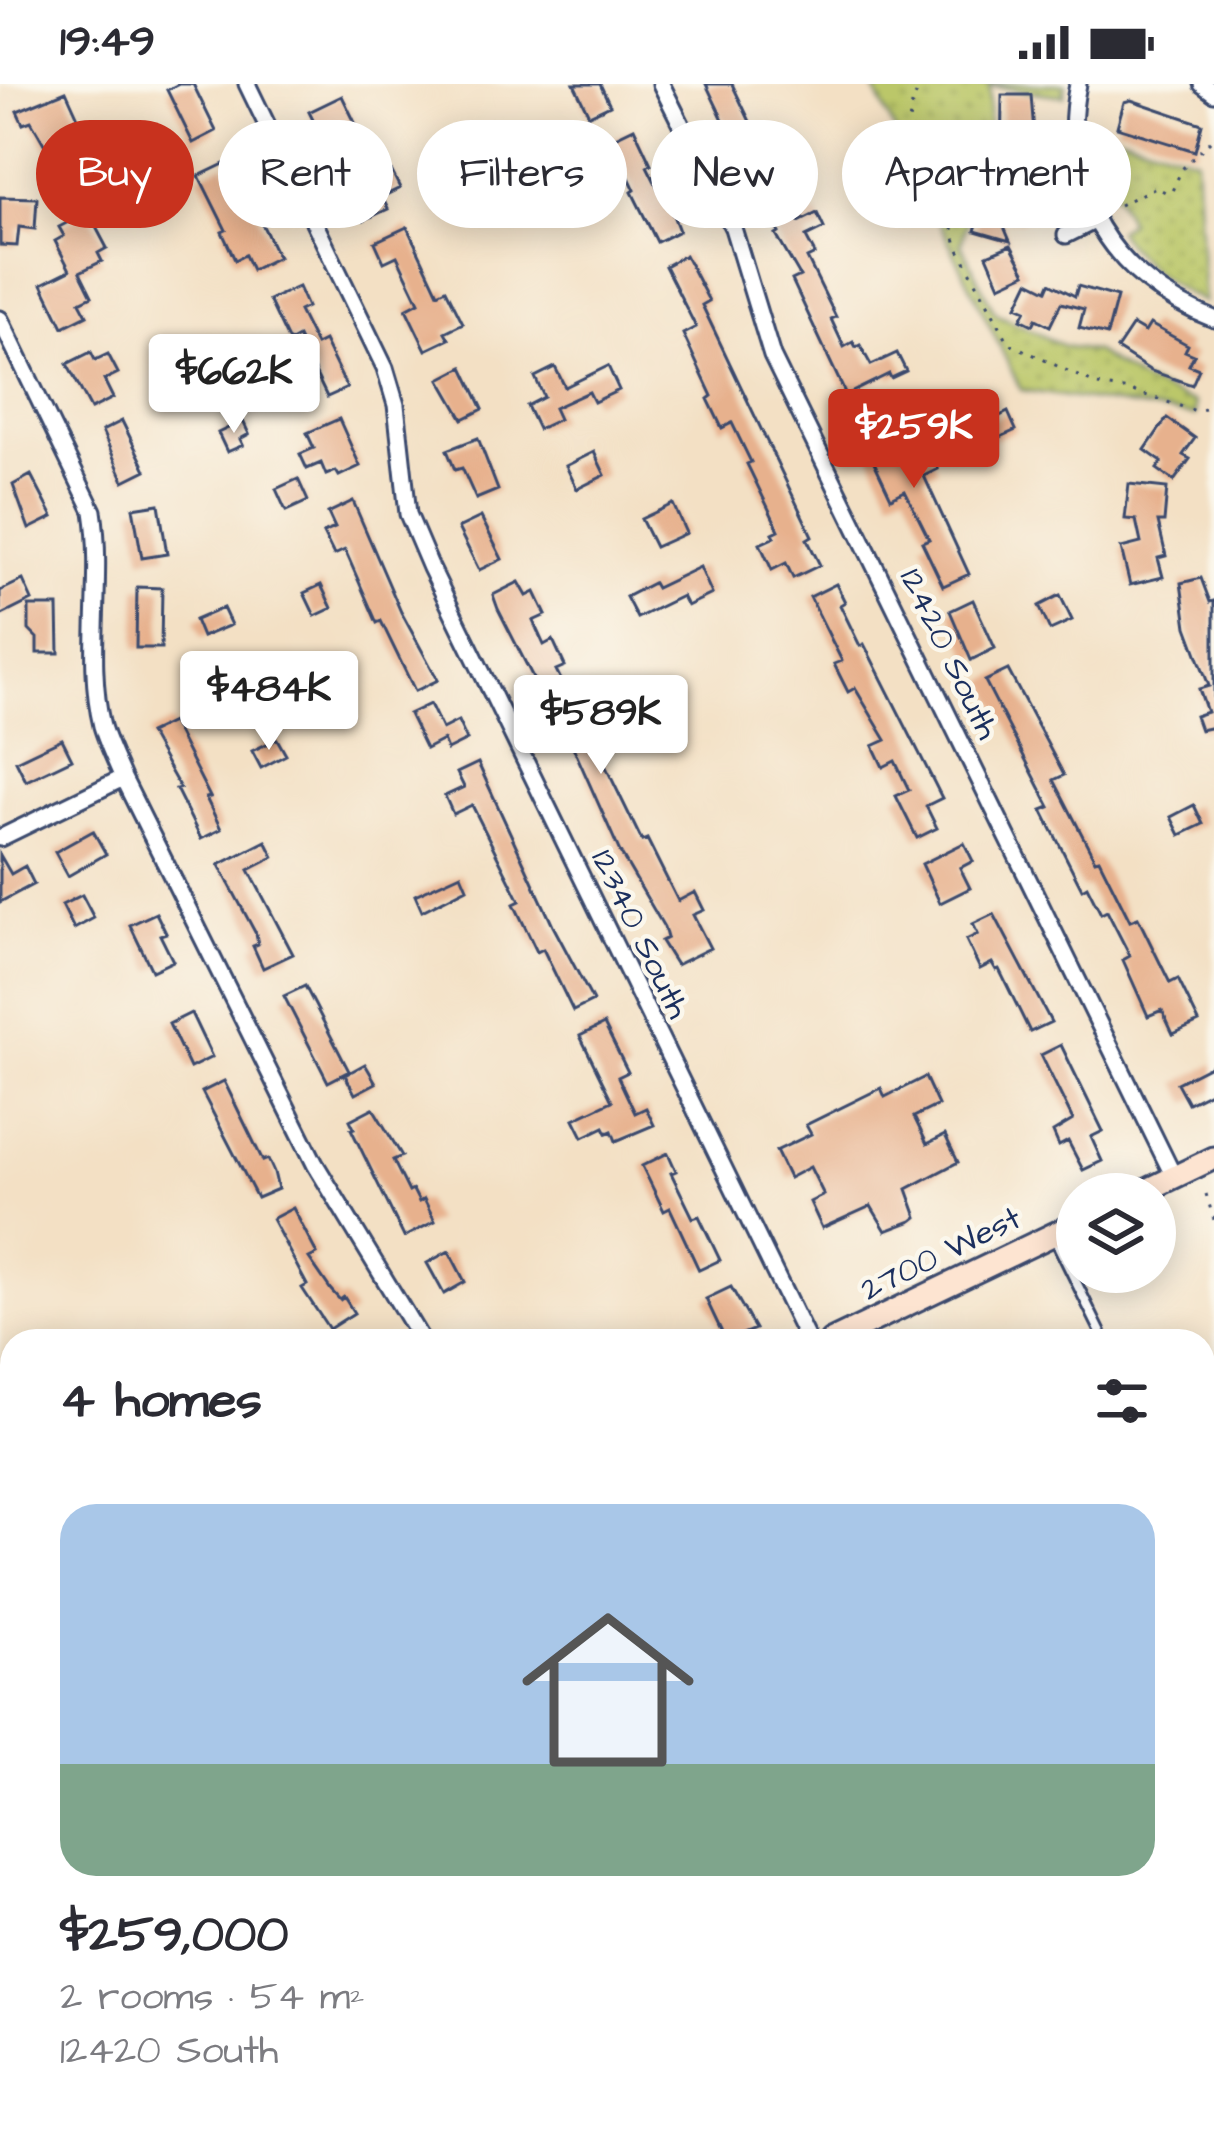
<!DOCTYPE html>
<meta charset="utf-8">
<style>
body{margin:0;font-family:"Architects Daughter",sans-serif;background:#f7f7f7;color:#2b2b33;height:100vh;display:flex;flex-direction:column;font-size:45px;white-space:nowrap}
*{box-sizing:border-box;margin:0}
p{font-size:39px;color:#7c7c81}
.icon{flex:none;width:66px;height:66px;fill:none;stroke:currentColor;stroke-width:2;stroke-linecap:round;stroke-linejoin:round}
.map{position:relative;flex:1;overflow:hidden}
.side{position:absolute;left:0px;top:1245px;width:1215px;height:807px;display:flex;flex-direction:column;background:#fff;border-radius:36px 36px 0 0;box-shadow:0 6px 30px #0003}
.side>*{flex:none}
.top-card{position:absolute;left:36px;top:36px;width:1143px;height:108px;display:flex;gap:24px}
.buttons{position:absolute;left:1056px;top:1089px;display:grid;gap:24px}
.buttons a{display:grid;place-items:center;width:120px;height:120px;border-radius:50%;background:#fff;box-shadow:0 6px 30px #0003;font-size:60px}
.price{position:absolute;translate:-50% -102px;padding:0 27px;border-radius:12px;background:#fff;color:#222;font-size:39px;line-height:78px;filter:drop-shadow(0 3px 6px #0008)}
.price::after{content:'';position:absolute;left:50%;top:72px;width:36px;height:27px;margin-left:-18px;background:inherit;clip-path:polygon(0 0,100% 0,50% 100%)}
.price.current{background:#c8321e;color:#fff}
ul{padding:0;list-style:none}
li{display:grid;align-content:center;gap:24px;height:636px;padding:0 60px}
li span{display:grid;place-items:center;height:372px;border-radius:36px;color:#555}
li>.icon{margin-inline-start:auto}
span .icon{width:216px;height:216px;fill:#fffc;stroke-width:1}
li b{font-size:51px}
h2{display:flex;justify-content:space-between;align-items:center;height:144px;padding:0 60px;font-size:51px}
.tag{padding:0 42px;border-radius:54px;background:#fff;box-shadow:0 6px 30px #0003;font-size:42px;line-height:108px}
.tag.current{background:#c8321e;color:#fff}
.status{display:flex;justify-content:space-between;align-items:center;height:84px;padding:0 60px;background:#fff;direction:ltr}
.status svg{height:33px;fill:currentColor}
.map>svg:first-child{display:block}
.park{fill:url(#park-dots);stroke:#6b7b64;stroke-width:3}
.building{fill:#e7b18d}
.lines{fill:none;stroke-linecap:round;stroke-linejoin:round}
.service-casing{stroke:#3b4a6d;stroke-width:14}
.minor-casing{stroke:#3b4a6d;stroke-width:21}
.secondary-casing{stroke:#3b4a6d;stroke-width:27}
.path{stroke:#3b4a6d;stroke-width:3;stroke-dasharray:3 9;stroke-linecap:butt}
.service{stroke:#fff;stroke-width:8}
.minor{stroke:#fff;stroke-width:15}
.secondary{stroke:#fde4d1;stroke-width:21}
.labels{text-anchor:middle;stroke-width:9;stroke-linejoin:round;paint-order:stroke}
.street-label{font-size:33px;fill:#1b2f5e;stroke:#fbf7ec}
</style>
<div class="status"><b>19:49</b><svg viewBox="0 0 49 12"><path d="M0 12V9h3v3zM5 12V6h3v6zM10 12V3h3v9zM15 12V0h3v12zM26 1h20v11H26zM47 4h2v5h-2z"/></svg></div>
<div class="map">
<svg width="1214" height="2050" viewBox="0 0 1214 2050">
<defs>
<pattern id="park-dots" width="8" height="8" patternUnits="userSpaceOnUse" patternTransform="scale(3)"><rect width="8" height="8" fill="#bbc769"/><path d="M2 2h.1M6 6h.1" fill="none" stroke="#a0ab5d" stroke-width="1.8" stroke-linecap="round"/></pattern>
</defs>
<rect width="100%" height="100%" fill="#fbf7ec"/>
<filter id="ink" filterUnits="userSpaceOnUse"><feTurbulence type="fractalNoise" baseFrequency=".00833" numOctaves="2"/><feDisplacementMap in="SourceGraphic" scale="24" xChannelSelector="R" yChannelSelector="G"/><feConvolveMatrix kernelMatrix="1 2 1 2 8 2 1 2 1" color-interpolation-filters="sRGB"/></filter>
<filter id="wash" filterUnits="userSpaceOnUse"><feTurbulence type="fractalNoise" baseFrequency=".004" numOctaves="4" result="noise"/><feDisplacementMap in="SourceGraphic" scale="48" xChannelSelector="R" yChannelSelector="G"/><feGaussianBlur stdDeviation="2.7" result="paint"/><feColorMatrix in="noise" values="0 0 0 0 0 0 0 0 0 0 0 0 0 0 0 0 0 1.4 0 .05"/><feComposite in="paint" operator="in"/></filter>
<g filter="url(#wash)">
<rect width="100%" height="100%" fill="#f3e0c4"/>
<path class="park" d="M872 0H1066L1064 12 990 2 988 61 961 160 995 229 1064 262 1095 268 1142 298 1195 319V332L1021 306Z
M1086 41 1196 74 1204 218C1168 202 1139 179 1117 146L1129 138 1114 108 1100 113 1091 86Z"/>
<g id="blocks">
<path class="building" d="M179 0H193L216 47 193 59 167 6Z
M574 0H600L610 21 589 31Z
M706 0H732L756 50 761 48 768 62 777 58 793 93 764 107 731 40 726 42Z
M66 7 80 38 57 48 73 79 59 86 31 37 23 40 17 27Z
M1002 11H1031L1035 61H1041L1040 92 1001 94Z
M342 12 364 57 356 60 374 97 392 88 400 104 382 113 388 125 364 136 340 87 350 83 330 43 319 48 309 28Z
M1131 16 1202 40 1195 67 1117 43 1124 18Z
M634 44 651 80 647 82 662 112 665 110 679 147 657 158 632 108 635 106 621 76 609 82 599 61Z
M108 69 123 100 101 110 86 79Z
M224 80 233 97 244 92 252 109 248 111 278 173 252 186 245 171 235 176 222 148 226 146 199 92Z
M987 104 990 110 1026 121 1021 138 999 131 1010 157 975 147Z
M0 113 37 114 35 145 19 143 17 162 0 161Z
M791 122 799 138 817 129 824 144 806 153 815 170 807 174 836 233 831 235 844 263 853 258 856 263 860 261 871 281 897 269 906 287 891 294 889 290 846 311 792 196 800 192 776 151 779 149 771 132Z
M88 128 107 164 98 169 102 177 80 188 92 212 80 218 87 231 63 243 42 200 70 186 55 157 64 152 59 143Z
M407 143 438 209 446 205 463 239 445 248 449 255 426 266 406 225 419 218 397 172 384 178 375 158Z
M1011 161 1026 189 1000 201 987 171Z
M685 171 709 217 702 221 812 452 807 455 820 481 793 494 786 479 772 486 760 460 775 453 773 449 779 446 747 380 751 378 732 339 722 344 708 315 712 312 683 250 696 243 665 182Z
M1029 197 1047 206 1050 199 1075 212 1078 202 1117 213 1107 251 1079 244 1084 225 1061 219 1050 242 1036 235 1033 241 1021 235 1026 226 1017 222Z
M298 203 307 223 299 227 316 261 324 257 347 304 327 313 298 253 289 258 269 216Z
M1150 240 1188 261 1185 267 1194 271 1189 281 1199 285 1192 301 1151 287 1117 265 1133 241 1145 248Z
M91 268 95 276 108 270 118 289 104 296 113 314 91 325 67 280Z
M608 282 619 306 594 318 589 308 554 324 559 335 538 345 527 322 544 313 535 293 555 283 565 303Z
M463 283 483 325 463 335 440 295Z
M888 319 917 378 931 371 938 385 924 392 969 490 943 502 922 458 929 455 905 407 891 414 865 359 879 352 867 329Z
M1008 328 1016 346 994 356 986 339Z
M1167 334 1195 354 1183 371 1190 375 1174 397 1157 385 1162 378 1145 366Z
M339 335 360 382 339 392 336 387 326 391 321 379 307 385 300 370 314 364 307 349Z
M122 337 146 386 124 397 102 347Z
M243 337 249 350 240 355 243 361 227 368 218 349Z
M478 354 498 406 476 415 462 384 455 386 447 366Z
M594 368 605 391 577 405 566 382Z
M31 391 53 433 29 445 13 401Z
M298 395 308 417 286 427 276 405Z
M1129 400 1167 404 1164 438H1158L1166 472 1158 474 1163 493 1130 501 1121 464 1141 459 1136 436 1125 435Z
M353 417 401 528 438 596 415 607 381 537 377 539 345 466 334 471 323 449 335 444 328 429Z
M159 420 167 470 142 474 133 424Z
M673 420 686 449 655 463 641 435Z
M481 433 502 475 479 486 458 444Z
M700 483 712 510 687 522 682 512 637 534 626 513 653 499 656 504Z
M1201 494 1210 518 1214 517V643L1200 646 1195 632 1207 628 1199 605 1209 602 1187 543 1181 499Z
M23 496 32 516 0 532V507Z
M519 498 527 512 535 508 546 531 533 537 544 561 553 556 565 582 556 586 575 623 579 621 586 636 591 634 600 652 595 654 602 675 642 757 647 755 678 817 695 808 704 826 693 831 710 864 676 881 661 857 667 854 664 843 620 768 552 616 546 619 498 525 493 511Z
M836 500 845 518 840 521 860 562 864 560 942 714 926 722 937 744 917 754 896 712 909 706 895 677 883 683 873 662 886 656 855 604 848 608 834 580 842 577 810 513Z
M321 501 332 524 315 532 304 509Z
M137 503 162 504 161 564H136Z
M1060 511 1072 536 1050 546 1039 522Z
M973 516 995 564 971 576 950 527Z
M29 522H58L59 569H37V554L29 546Z
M223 524 231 541 202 553 195 536Z
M1008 586 1064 691 1054 696 1095 776 1099 775 1130 837 1138 834 1170 899 1178 895 1199 938 1173 950 1162 926 1148 932 1123 876 1130 872 1107 827 1101 830 1087 802 1082 805 1042 726 1050 723 985 597Z
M430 620 442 645 458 637 467 656 447 666 443 656 426 665 409 630Z
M172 638 210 713 206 714 221 745 201 755 176 705 180 704 149 649Z
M62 655 72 675 26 697 16 677Z
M277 655 286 671 261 684 252 667Z
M478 679 553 842 593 917 573 927 543 865 537 868 514 820 520 817 472 721 453 730 445 712 464 703 457 689Z
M1194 721 1203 740 1180 751 1171 733Z
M93 747 106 770 68 792 55 768Z
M266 757 274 773 249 786 293 870 263 884 253 862 258 860 256 850 219 781Z
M964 759 973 777 960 784 970 804 940 819 922 780Z
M0 771 11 790 25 782 34 800 0 818Z
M461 790 467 804 422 827 415 811Z
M82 811 94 834 74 845 62 821Z
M156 829 166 849 160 851 173 877 152 887 130 841Z
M994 830 1051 938 1030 948 999 885 996 886 992 879 980 885 966 856 978 850 973 840Z
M305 902 349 987 328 998 284 912Z
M191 929 212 973 190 984 169 940Z
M604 940 628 988 618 993 635 1029 646 1024 654 1041 616 1057 612 1047 607 1049 604 1043 583 1053 574 1035 612 1017 580 952Z
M1061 961 1103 1047 1091 1053 1102 1077 1083 1086 1068 1057 1059 1062 1053 1048 1073 1036 1041 971Z
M365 980 376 999 355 1010 345 991Z
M1214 980V1006L1188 1019 1177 999Z
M925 993 938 1021 914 1033 927 1060 945 1051 958 1078 907 1105 917 1133 912 1137 886 1147 871 1122 822 1144 810 1118 824 1111 810 1083 789 1094 776 1067 811 1050 806 1041 881 1004 885 1013Z
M224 997 263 1077 268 1075 274 1088 278 1105 257 1114 202 1008Z
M373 1024 402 1072 393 1076 409 1108 413 1106 419 1118 424 1115 435 1137 404 1153 351 1045 354 1044 350 1036Z
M668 1069 676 1087 671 1089 693 1134 699 1132 720 1176 699 1186 670 1124 664 1127 642 1082Z
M293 1124 317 1170 309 1174 331 1206 340 1216 344 1213 354 1229 329 1245 302 1204 307 1201 272 1135Z
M449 1167 465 1198 444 1210 427 1179Z
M731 1203 755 1245 726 1257 706 1215Z"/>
</g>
</g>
<g filter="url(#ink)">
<use href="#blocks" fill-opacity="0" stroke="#3b4a6d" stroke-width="3"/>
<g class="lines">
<g class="service-casing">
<path id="service" d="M1053 1151 1105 1257
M1203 1332 1214 1322"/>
</g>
<g class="minor-casing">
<path id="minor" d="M247 0 385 284 396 321 408 430 431 484 808 1257
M661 0 733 144 772 272 1174 1093
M1078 0C1056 108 1114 197 1214 235
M1202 0 1214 9
M1066 151 1096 136
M0 235 93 427C104 497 85 573 102 642 107 659 116 677 123 694L315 1080 422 1257
M0 754 123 694
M0 1594 12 1619
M0 1864 12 1858
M0 1918 12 1942
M442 2040 447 2050
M773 2040 778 2050
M1110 2040 1114 2050
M38 2050 58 2040
M567 2050 588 2040
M1048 2050 1068 2040"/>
</g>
<g class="secondary-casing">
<path id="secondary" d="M1139 1110 1214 1074
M831 1257 1077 1139
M0 1665 12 1659"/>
</g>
<path class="path" d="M923 0 913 16 909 37 922 75 946 113 957 162 1009 259 1097 301 1129 306 1196 327 1214 323
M1119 121 1156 103 1167 109 1172 107 1182 85 1214 53
M1206 1110 1214 1136
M1203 1379 1214 1343
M1203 1400 1214 1404
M1203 1456 1214 1450
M1212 1509 1214 1508
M1203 1741 1214 1765
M1203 1775 1214 1769
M1203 1787 1214 1810"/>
<use href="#service" class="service"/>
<use href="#minor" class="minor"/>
<use href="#secondary" class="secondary"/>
</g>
</g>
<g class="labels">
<g class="street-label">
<text transform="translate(951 569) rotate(64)" y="12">12420 South</text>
<text transform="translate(642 849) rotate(64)" y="12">12340 South</text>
<text transform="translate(940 1168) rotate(-26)" y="12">2700 West</text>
</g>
</g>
</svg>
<div class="buttons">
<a><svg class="icon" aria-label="layers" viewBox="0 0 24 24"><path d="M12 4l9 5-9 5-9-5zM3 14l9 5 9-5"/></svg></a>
</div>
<b class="price" style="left:234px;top:352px">$662K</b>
<b class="price current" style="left:914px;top:407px">$259K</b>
<b class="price" style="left:269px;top:669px">$484K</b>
<b class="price" style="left:601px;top:693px">$589K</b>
<div class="top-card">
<a class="tag current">Buy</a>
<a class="tag">Rent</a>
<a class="tag">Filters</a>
<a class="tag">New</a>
<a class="tag">Apartment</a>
</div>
<section class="side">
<h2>4 homes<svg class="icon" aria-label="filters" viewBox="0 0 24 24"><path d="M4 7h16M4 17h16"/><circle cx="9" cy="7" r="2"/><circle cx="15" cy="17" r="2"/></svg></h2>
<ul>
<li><span style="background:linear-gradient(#a9c7e8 70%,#7fa58c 0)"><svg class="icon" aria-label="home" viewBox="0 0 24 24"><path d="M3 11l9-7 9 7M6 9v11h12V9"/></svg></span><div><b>$259,000</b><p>2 rooms · 54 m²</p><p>12420 South</p></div></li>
</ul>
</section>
</div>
